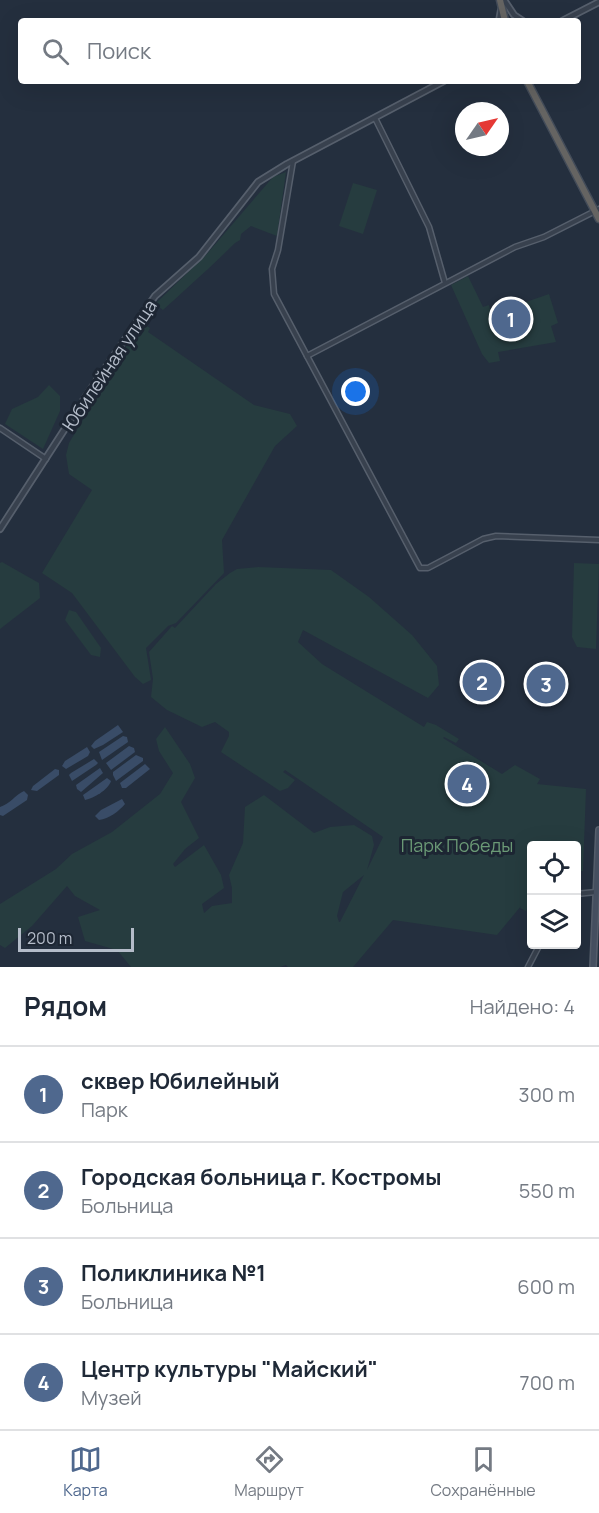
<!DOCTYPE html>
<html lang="ru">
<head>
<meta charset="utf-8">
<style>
  :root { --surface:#fff; --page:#f2f2f3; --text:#1f2937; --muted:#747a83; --line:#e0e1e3; --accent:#4f688e }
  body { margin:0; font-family:Manrope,sans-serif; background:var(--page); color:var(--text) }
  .controls { position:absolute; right:18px; bottom:18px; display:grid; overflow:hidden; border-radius:6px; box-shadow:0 6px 24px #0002 }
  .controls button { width:54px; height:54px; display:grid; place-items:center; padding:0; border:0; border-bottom:2px solid var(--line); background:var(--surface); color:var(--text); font:30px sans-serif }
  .compass { position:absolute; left:455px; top:102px; width:54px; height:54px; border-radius:50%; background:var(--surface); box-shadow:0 6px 24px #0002; rotate:56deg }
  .scale { position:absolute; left:18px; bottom:15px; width:116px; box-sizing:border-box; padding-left:6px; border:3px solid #b4bcc9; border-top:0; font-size:16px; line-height:21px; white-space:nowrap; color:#b4bcc9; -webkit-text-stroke:4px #1d2633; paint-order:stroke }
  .you { position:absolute; left:356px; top:392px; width:21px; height:21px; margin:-15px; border:4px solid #fff; border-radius:50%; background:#1a73e8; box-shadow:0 0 0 9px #1a73e833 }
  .badge { display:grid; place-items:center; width:39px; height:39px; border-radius:50%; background:var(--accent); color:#fff; font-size:20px; font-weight:700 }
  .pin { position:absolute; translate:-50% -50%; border:3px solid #fff; box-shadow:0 2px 6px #0006 }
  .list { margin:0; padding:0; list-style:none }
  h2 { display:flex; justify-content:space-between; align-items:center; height:78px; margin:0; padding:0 24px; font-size:26px }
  h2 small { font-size:20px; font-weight:400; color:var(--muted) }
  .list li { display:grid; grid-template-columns:39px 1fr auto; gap:18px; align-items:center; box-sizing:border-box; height:96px; padding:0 24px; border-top:2px solid var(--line) }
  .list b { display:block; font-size:22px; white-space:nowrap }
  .list p { margin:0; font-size:20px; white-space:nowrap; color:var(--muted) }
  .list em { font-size:20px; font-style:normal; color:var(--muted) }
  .icon { flex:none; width:33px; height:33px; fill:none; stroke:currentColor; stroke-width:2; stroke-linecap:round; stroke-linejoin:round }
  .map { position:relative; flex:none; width:599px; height:967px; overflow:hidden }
  .search { position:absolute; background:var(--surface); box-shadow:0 6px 24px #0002; left:18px; right:18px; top:18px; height:66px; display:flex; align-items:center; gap:15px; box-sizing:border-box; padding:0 21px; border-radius:6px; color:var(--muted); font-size:22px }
  .sheet { height:462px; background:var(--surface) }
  nav { display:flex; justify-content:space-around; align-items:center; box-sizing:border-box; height:84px; border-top:2px solid var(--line); background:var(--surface); font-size:16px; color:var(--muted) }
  nav a { display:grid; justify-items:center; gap:3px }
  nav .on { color:var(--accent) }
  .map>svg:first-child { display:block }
</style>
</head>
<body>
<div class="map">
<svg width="599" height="967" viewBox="0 0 599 967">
  <rect width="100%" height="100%" fill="#242f3e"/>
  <!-- green -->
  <g fill="#263c3f" fill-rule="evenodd">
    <path d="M 286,172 L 277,236 L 251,226 L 241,234 L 240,240 L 235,243 C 211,267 187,288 163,310 L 155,304 L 206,255 L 273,177 Z"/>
    <path d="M 353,183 L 377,190 L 363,234 L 339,226 Z"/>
    <path d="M 468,276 L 483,307 L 489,305 L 491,314 L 549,294 L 558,323 L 551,326 L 556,342 L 498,352 L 500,361 L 489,363 L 482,354 L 451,285 Z"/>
    <path d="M 142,323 L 150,328 L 148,332 L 254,405 L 290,414 L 297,426 L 275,446 L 222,540 L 224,573 L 176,623 L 168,626 L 146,648 L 151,680 L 143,684 L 135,677 L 72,593 L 42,573 L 92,490 L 69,474 L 66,455 L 69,443 L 137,328 Z"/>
    <path d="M 49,385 L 60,396 L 60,411 L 43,449 L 5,424 L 12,409 L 38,397 Z"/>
    <path d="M 2,562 L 39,583 L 40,598 L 0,629 L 0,563 Z"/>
    <path d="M 574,563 L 599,564 L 596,649 L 577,647 L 572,637 Z"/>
    <path d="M 258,567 L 331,570 L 369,597 L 412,635 L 437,666 L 439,685 L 428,698 L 303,630 L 298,642 L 322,664 L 424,727 L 427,722 L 436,725 L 459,739 L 456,743 L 444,737 L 443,738 L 502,774 L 515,765 L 540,779 L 537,784 L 586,789 L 583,871 L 577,871 L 576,846 L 532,846 L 531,901 L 526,911 L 520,908 L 521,906 L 497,935 L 393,920 L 353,967 L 288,967 L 286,965 L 280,967 L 131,967 L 117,950 L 85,941 L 78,917 L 100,910 L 75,896 L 67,886 L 32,926 L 5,948 L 0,945 L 0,904 L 56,869 L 72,854 L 112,832 L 160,794 L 173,773 L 159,751 L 156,739 L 165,727 L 190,764 L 195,778 L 181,802 L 199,838 L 185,849 L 173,864 L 175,867 L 204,845 L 221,875 L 224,888 L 202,904 L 204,913 L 212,906 L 232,903 L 232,888 L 229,875 L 243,843 L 245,807 L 264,795 L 314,833 L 330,827 L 354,825 L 372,836 L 374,845 L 367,870 L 383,837 L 285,770 L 283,772 L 295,780 L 288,788 L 280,791 L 221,752 L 229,736 L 229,732 L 215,722 L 202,727 L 167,710 L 151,697 L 153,679 L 149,652 L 172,626 L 175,628 L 216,584 L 230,573 L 237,569 ZM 364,875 L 340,922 L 339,922 L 337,916 L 343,892 Z"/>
    <path d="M 69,610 L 76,612 L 101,648 L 100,657 L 91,655 L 65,620 Z"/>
  </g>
  <!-- water -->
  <g fill="#394c67">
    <path d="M 118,725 L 123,732 L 103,745 L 94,749 L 91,746 L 95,741 Z"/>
    <path d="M 123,736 L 127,737 L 128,742 L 102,760 L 99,752 Z"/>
    <path d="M 129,746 L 134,748 L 135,752 L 111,770 L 106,763 Z"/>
    <path d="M 87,747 L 90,752 L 88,756 L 66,769 L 62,766 L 65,761 Z"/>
    <path d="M 136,755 L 143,758 L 143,761 L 116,781 L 113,775 L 113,772 Z"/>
    <path d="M 94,759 L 98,763 L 96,765 L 72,781 L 69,775 L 71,773 Z"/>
    <path d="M 145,764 L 150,769 L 126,788 L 122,788 L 120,783 Z"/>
    <path d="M 100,768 L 103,773 L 81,792 L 77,789 L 76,785 Z"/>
    <path d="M 55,769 L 59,770 L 59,775 L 37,791 L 31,790 L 33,786 Z"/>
    <path d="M 107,778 L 111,781 C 108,790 94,798 85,800 L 83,795 Z"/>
    <path d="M 24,791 L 28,795 L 27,800 L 3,816 L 0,815 L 0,807 C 10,804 15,795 24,791 Z"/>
    <path d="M 122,799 L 125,804 C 119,811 109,819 99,820 L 95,816 L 101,810 Z"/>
  </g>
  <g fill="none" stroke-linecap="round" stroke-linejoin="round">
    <!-- minor casing -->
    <g stroke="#565f6c" stroke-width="7">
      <g id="minor">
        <path d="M 375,118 L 429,227 L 445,283"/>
        <path d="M 293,161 L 278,250 L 272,269 L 274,294 L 420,568 L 428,568 L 483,539 L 496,536 L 599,540"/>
        <path d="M 307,356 L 515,247 L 544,237 L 599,209"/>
        <path d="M 0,428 L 46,459"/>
        <path d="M 576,894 L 596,892"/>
        <path d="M 528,967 L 540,944"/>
      </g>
    </g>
    <!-- tertiary casing -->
    <g stroke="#565f6c" stroke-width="8">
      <g id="tertiary">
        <path d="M 504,0 L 514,15 L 523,21"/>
        <path d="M 499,21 L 501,10"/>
        <path d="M 562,21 L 599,2"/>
        <path d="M 0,529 L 90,390 L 155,296 L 199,257 L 258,182 L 287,164 L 444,81"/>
      </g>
    </g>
    <!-- secondary casing -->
    <g stroke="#565f6c" stroke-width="8">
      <path id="secondary" d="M 593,967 L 599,830"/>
    </g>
    <!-- trunk casing -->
    <g stroke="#434c59" stroke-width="9">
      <g id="trunk">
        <path d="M 500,0 L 505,21"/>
        <path d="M 527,81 L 599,219"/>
      </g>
    </g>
    <!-- minor -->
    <use href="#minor" stroke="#38414e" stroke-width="4"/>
    <!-- tertiary -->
    <use href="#tertiary" stroke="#38414e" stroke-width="4.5"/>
    <!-- secondary -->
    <use href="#secondary" stroke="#465061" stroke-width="5"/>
    <!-- trunk -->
    <use href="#trunk" stroke="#656462" stroke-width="6"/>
  </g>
  <g text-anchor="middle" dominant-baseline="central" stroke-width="6" stroke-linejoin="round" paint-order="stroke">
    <!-- street labels -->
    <g font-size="18" fill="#b4bcc9" stroke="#1d2633">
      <text transform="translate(109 365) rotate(-56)">Юбилейная улица</text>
    </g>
    <!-- park labels -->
    <g font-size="18" fill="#6b9a76" stroke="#1d2633">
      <text x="457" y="845">Парк Победы</text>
    </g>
  </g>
</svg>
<div class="controls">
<button><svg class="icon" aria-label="locate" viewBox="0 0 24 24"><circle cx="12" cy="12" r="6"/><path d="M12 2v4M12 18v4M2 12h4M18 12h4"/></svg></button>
<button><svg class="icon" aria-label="layers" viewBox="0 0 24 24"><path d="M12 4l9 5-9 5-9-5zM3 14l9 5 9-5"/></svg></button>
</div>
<svg class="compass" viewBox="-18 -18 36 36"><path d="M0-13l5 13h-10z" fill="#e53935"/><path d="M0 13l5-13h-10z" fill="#747a83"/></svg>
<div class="scale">200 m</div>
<div class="you"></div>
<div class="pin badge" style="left:511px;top:319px">1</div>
<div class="pin badge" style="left:482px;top:682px">2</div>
<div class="pin badge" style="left:546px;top:684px">3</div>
<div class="pin badge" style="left:467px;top:784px">4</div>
<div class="search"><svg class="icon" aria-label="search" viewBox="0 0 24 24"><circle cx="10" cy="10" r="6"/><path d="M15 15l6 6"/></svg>Поиск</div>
</div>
<section class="sheet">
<h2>Рядом<small>Найдено: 4</small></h2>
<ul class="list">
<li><span class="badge">1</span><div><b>сквер Юбилейный</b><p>Парк</p></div><em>300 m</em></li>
<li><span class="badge">2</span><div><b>Городская больница г. Костромы</b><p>Больница</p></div><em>550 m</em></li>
<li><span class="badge">3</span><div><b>Поликлиника №1</b><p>Больница</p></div><em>600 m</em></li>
<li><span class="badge">4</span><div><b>Центр культуры &quot;Майский&quot;</b><p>Музей</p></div><em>700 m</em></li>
</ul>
</section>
<nav>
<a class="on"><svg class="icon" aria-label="map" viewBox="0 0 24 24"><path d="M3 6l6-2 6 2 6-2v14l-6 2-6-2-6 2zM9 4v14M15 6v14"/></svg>Карта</a>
<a><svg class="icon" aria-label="directions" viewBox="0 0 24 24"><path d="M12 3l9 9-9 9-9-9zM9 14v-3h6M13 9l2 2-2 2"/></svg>Маршрут</a>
<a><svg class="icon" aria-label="saved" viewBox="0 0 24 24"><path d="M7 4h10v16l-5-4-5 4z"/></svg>Сохранённые</a>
</nav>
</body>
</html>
